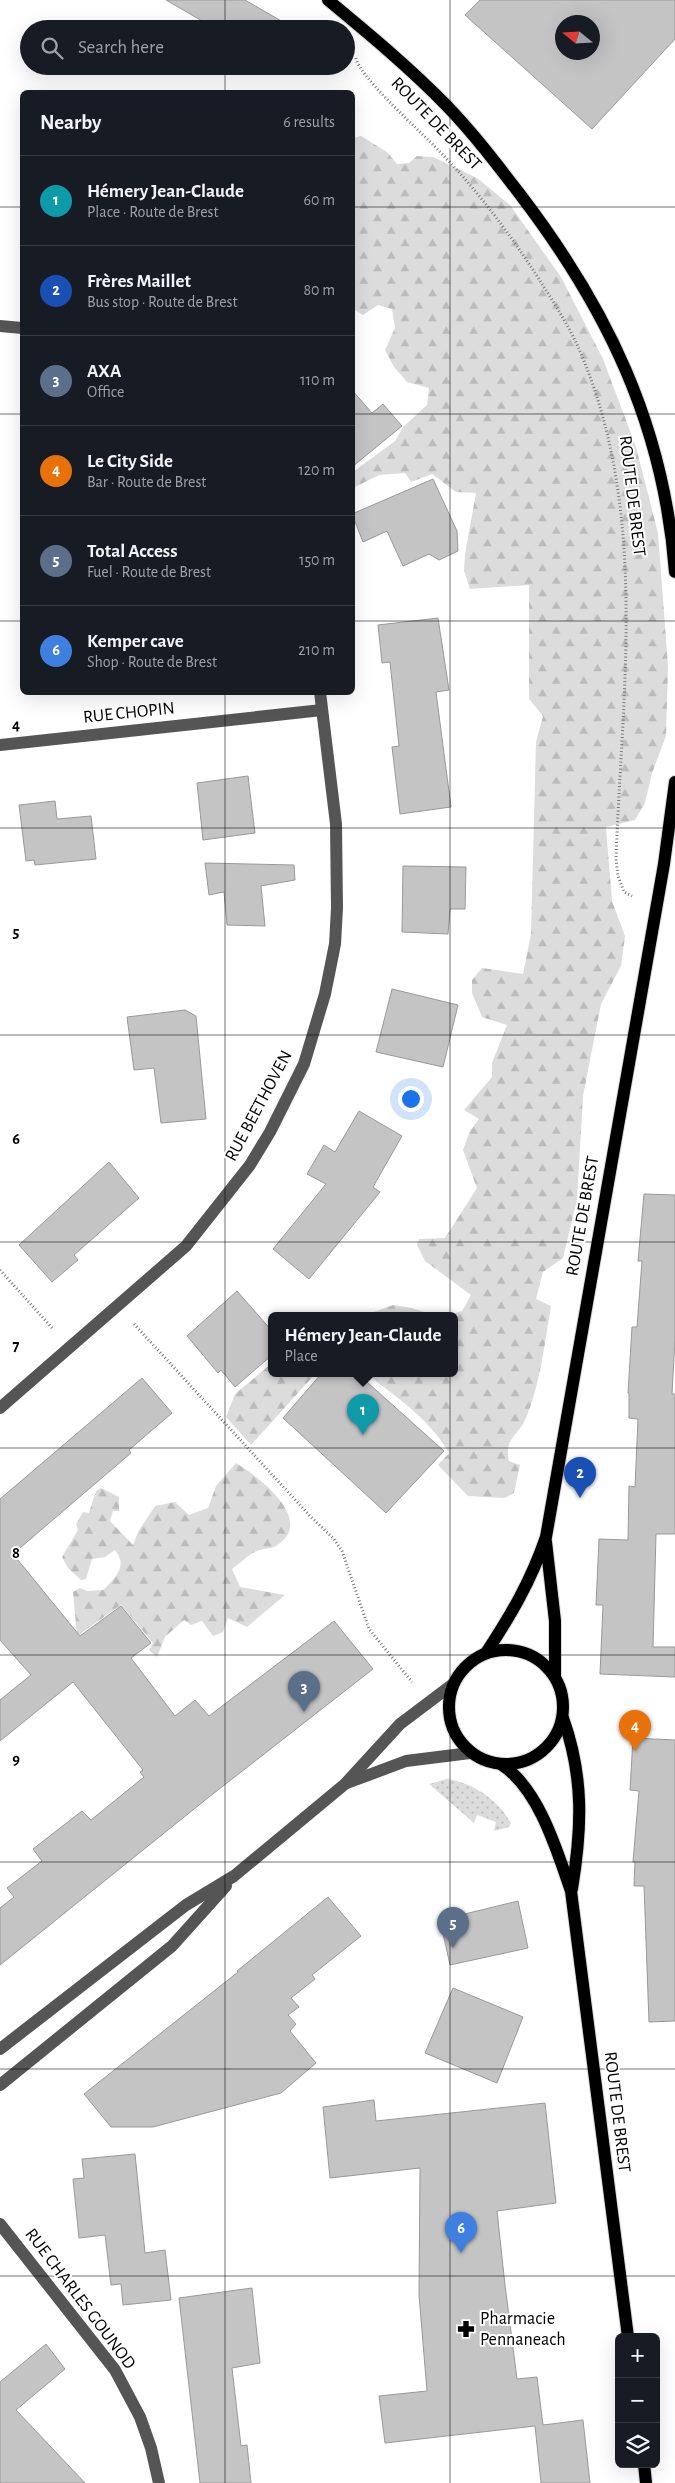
<!DOCTYPE html>
<html lang="en">
<head>
<meta charset="utf-8">
<style>
  :root { --surface:#171b24; --page:#20242c; --text:#f1f3f6; --muted:#9ea1a6; --line:#363941; --accent:#7c3aed }
  body { margin:0; font-family:"Alegreya Sans",sans-serif; background:var(--page); color:var(--text) }
  .controls { position:absolute; right:15px; bottom:15px; display:grid; overflow:hidden; border-radius:8px; box-shadow:0 5px 20px #0002 }
  .controls button { width:45px; height:45px; display:grid; place-items:center; padding:0; border:0; border-bottom:1px solid var(--line); background:var(--surface); color:var(--text); font:25px sans-serif }
  .compass { position:absolute; left:555px; top:15px; width:45px; height:45px; border-radius:50%; background:var(--surface); box-shadow:0 5px 20px #0002; rotate:288deg }
  .you { position:absolute; left:410px; top:1098px; width:18px; height:18px; margin:-12px; border:4px solid #fff; border-radius:50%; background:#1a73e8; box-shadow:0 0 0 8px #1a73e833 }
  .badge { display:grid; place-items:center; width:32px; height:32px; border-radius:50%; background:var(--accent); color:#fff; font-size:16px; font-weight:700 }
  .pin { position:absolute; translate:-50% -41px; filter:drop-shadow(0 1px 2px #0008) }
  .pin::after { content:''; position:absolute; top:26px; width:18px; height:15px; background:inherit; clip-path:polygon(0 0,100% 0,50% 100%) }
  .popup { position:absolute; left:268px; top:1312px; width:190px; height:65px; box-sizing:border-box; display:grid; place-content:center; border-radius:8px; background:var(--surface); filter:drop-shadow(0 1px 4px #0005); font-size:16px; white-space:nowrap; color:var(--muted) }
  .popup b { font-size:19px; color:var(--text) }
  .popup::after { content:''; position:absolute; left:50%; top:100%; margin-left:-10px; border:10px solid transparent; border-top-color:var(--surface) }
  .list { margin:0; padding:0; list-style:none }
  h2 { display:flex; justify-content:space-between; align-items:center; height:65px; margin:0; padding:0 20px; font-size:21px }
  h2 small { font-size:16px; font-weight:400; color:var(--muted) }
  .list li { display:grid; grid-template-columns:32px 1fr auto; gap:15px; align-items:center; box-sizing:border-box; height:90px; padding:0 20px; border-top:1px solid var(--line) }
  .list b { display:block; font-size:19px; white-space:nowrap }
  .list p { margin:0; font-size:16px; white-space:nowrap; color:var(--muted) }
  .list em { font-size:16px; font-style:normal; color:var(--muted) }
  .icon { flex:none; width:28px; height:28px; fill:none; stroke:currentColor; stroke-width:2; stroke-linecap:round; stroke-linejoin:round }
  .map { position:relative; flex:none; width:675px; height:2483px; overflow:hidden }
  .search { position:absolute; background:var(--surface); box-shadow:0 5px 20px #0002; left:20px; top:20px; width:335px; height:55px; display:flex; align-items:center; gap:12px; box-sizing:border-box; padding:0 18px; border-radius:28px; color:var(--muted); font-size:19px }
  .panel { position:absolute; background:var(--surface); box-shadow:0 5px 20px #0002; left:20px; top:90px; width:335px; height:605px; border-radius:8px }
  .map>svg:first-child { display:block }
</style>
</head>
<body>
<div class="map">
<svg width="675" height="2483" viewBox="0 0 675 2483">
  <defs>
    <pattern id="grass-dots" width="8" height="8" patternUnits="userSpaceOnUse" patternTransform="scale(1.25)"><rect width="8" height="8" fill="#dcdcdc"/><path d="M2 2h.1M6 6h.1" fill="none" stroke="#bbb" stroke-width="1.8" stroke-linecap="round"/></pattern>
    <pattern id="forest-firs" width="22" height="20" patternUnits="userSpaceOnUse" patternTransform="scale(1.25)"><rect width="22" height="20" fill="#dcdcdc"/><path d="M5 1l3.5 6h-7zM16 11l3.5 6h-7z" fill="#bbb"/></pattern>
  </defs>
  <rect width="100%" height="100%" fill="#fff"/>
  <!-- grass -->
  <path fill="url(#grass-dots)" d="M 447,1779 C 474,1783 498,1800 511,1823 L 509,1827 L 494,1831 L 496,1822 L 477,1815 L 474,1823 L 429,1784 Z"/>
  <!-- forest -->
  <g fill="url(#forest-firs)">
    <path d="M 361,136 L 387,152 L 397,164 L 409,163 L 417,156 L 433,157 L 477,178 L 510,205 L 561,277 L 603,359 L 636,447 L 658,533 L 668,666 L 666,736 L 652,773 L 645,803 L 635,820 L 606,827 L 612,901 L 625,936 L 621,966 L 601,1004 L 583,1096 L 577,1200 L 563,1258 L 543,1272 L 536,1299 L 551,1306 C 545,1341 540,1387 525,1420 C 517,1437 504,1438 509,1461 L 520,1465 L 514,1493 L 505,1498 L 468,1496 L 438,1465 L 449,1453 C 431,1420 396,1397 367,1374 L 454,1374 L 454,1316 L 444,1316 L 462,1311 L 471,1295 L 425,1261 L 417,1245 L 419,1239 L 445,1238 L 477,1188 L 463,1150 L 470,1131 L 479,1119 L 464,1110 L 492,1077 L 492,1063 L 507,1025 L 482,1017 L 472,993 L 472,980 L 482,968 L 523,974 L 531,934 L 536,742 L 543,716 L 529,699 L 529,585 L 470,589 L 464,571 L 465,554 L 476,493 L 456,492 L 432,474 L 411,482 L 405,473 L 379,475 L 353,488 L 353,472 L 395,441 L 403,427 L 427,405 L 429,388 L 407,382 L 394,367 L 385,350 L 395,328 L 392,309 L 378,305 L 363,315 L 353,309 L 353,138 Z"/>
    <path d="M 393,1305 L 412,1308 L 436,1316 L 363,1316 Z"/>
    <path d="M 272,1363 L 272,1374 L 315,1374 L 251,1445 L 226,1417 L 235,1394 Z"/>
    <path d="M 236,1463 C 259,1477 317,1521 276,1546 C 271,1549 263,1548 257,1551 C 249,1554 240,1563 232,1569 L 240,1587 L 285,1595 L 247,1627 L 228,1618 L 223,1632 L 213,1636 L 202,1621 L 191,1625 L 184,1620 L 165,1637 L 157,1657 L 149,1650 L 153,1643 L 121,1605 L 77,1636 L 73,1592 L 80,1588 L 87,1591 L 103,1590 C 114,1579 129,1566 115,1550 L 105,1557 L 92,1559 L 86,1579 L 81,1580 L 68,1568 L 62,1557 L 78,1530 L 76,1524 L 83,1512 L 89,1513 L 96,1491 L 101,1488 L 119,1497 L 119,1511 L 113,1511 L 110,1521 L 133,1545 L 138,1532 L 155,1506 L 175,1502 L 189,1515 L 208,1508 L 216,1486 Z"/>
  </g>
  <!-- building -->
  <g fill="#c4c4c4" stroke="#999" fill-rule="evenodd">
    <path d="M 166,0 L 245,0 L 295,29 L 216,29 Z"/>
    <path d="M 480,0 L 675,0 L 675,39 L 592,129 L 465,15 ZM 562,22 L 592,22 L 592,52 L 562,52 Z"/>
    <path d="M 352,390 L 372,413 L 383,404 L 402,426 L 352,467 Z"/>
    <path d="M 433,479 L 457,531 L 458,551 L 439,560 L 429,554 L 403,566 L 387,531 L 363,542 L 352,514 Z"/>
    <path d="M 438,618 L 449,690 L 436,692 L 451,807 L 400,814 L 392,747 L 399,746 L 390,662 L 382,663 L 378,625 Z"/>
    <path d="M 248,776 L 255,833 L 203,840 L 197,783 Z"/>
    <path d="M 55,801 L 57,819 L 91,816 L 96,859 L 35,865 L 34,860 L 26,861 L 19,805 Z"/>
    <path d="M 205,863 L 294,865 L 295,880 L 261,886 L 265,926 L 227,925 L 224,892 L 209,895 Z"/>
    <path d="M 403,866 L 466,867 L 465,909 L 450,909 L 448,934 L 402,932 Z"/>
    <path d="M 392,989 L 458,1005 L 443,1067 L 376,1052 Z"/>
    <path d="M 185,1010 L 196,1016 L 206,1119 L 161,1123 L 154,1068 L 134,1070 L 127,1017 Z"/>
    <path d="M 359,1111 L 402,1136 L 373,1187 L 380,1192 L 309,1279 L 273,1249 L 326,1184 L 307,1174 L 324,1145 L 335,1152 Z"/>
    <path d="M 109,1162 L 139,1198 L 74,1255 L 78,1260 L 52,1282 L 19,1245 Z"/>
    <path d="M 644,1194 L 675,1195 L 675,1339 L 672,1394 L 675,1394 L 675,1534 L 656,1534 L 653,1647 L 675,1647 L 675,1677 L 600,1674 L 603,1605 L 596,1605 L 599,1539 L 628,1540 L 629,1486 L 635,1487 L 638,1419 L 629,1418 L 629,1393 L 628,1393 L 632,1327 L 637,1327 L 642,1261 L 638,1261 Z"/>
    <path d="M 237,1291 L 272,1331 L 272,1355 L 235,1387 L 221,1370 L 218,1373 L 187,1336 Z"/>
    <path d="M 321,1374 L 358,1374 L 444,1451 L 386,1513 L 283,1418 Z"/>
    <path d="M 142,1378 L 172,1413 L 129,1450 L 131,1453 L 13,1554 L 80,1636 L 121,1606 L 151,1643 L 131,1658 L 175,1716 L 195,1700 L 209,1716 L 334,1621 L 373,1669 L 209,1797 L 0,1965 L 0,1908 L 14,1897 L 7,1888 L 42,1861 L 33,1849 L 82,1811 L 91,1820 L 144,1777 L 140,1772 L 143,1770 L 73,1682 L 0,1741 L 0,1700 L 31,1675 L 0,1640 L 0,1499 Z"/>
    <path d="M 633,1738 L 675,1740 L 675,2021 L 649,2022 L 644,1886 L 634,1886 L 635,1862 L 633,1862 L 639,1791 L 630,1790 Z"/>
    <path d="M 328,1897 L 361,1936 L 312,1975 L 315,1979 L 291,1998 L 299,2007 L 288,2015 L 296,2024 L 290,2031 L 316,2063 L 281,2093 L 153,2127 L 111,2127 L 84,2094 L 238,1972 L 237,1971 Z"/>
    <path d="M 518,1901 L 528,1948 L 450,1965 L 440,1920 Z"/>
    <path d="M 453,1988 L 523,2017 L 497,2083 L 425,2053 Z"/>
    <path d="M 374,2100 L 376,2121 L 545,2103 L 556,2203 L 497,2211 L 505,2285 L 517,2379 L 537,2377 L 543,2425 L 583,2420 L 590,2483 L 541,2483 L 535,2426 L 385,2443 L 379,2396 L 427,2391 L 419,2295 L 420,2168 L 330,2178 L 323,2107 Z"/>
    <path d="M 135,2154 L 145,2253 L 165,2250 L 171,2300 L 123,2305 L 121,2284 L 111,2285 L 105,2235 L 79,2238 L 73,2179 L 84,2178 L 82,2159 Z"/>
    <path d="M 252,2288 L 260,2363 L 232,2368 L 241,2446 L 247,2445 L 251,2483 L 200,2483 L 179,2298 Z"/>
    <path d="M 46,2344 L 65,2369 L 16,2410 L 85,2483 L 0,2483 L 0,2382 Z"/>
  </g>
  <g fill="none" stroke-linecap="round" stroke-linejoin="round">
    <!-- major casing -->
    <g stroke="#dbdbdb" stroke-width="14">
      <g id="major">
        <path d="M 328,0 C 369,34 410,68 447,106 C 473,133 496,163 519,193 C 607,308 664,425 675,572"/>
        <path d="M 546,1542 L 555,1621 L 555,1677"/>
        <circle cx="506" cy="1707" r="57"/>
        <path d="M 486,1653 C 511,1615 531,1581 546,1537 L 664,864 L 675,782"/>
        <path d="M 563,1718 C 584,1777 582,1828 572,1889"/>
        <path d="M 502,1765 C 539,1789 557,1851 571,1891 L 628,2337"/>
        <path d="M 644,2464 L 646,2483"/>
      </g>
    </g>
    <!-- path -->
    <g stroke="#777" stroke-width="3" stroke-dasharray="1 2.5" stroke-linecap="butt">
      <path d="M 356,58 C 358,74 409,121 423,135 C 467,177 504,225 537,276 C 552,300 568,324 579,349 C 649,510 622,690 616,859 L 618,876 L 624,892 L 632,896"/>
      <path d="M 0,1270 L 53,1329"/>
      <path d="M 134,1324 L 310,1516 L 334,1539 L 342,1551 L 369,1629 L 412,1682"/>
    </g>
    <!-- minor -->
    <g stroke="#555" stroke-width="12">
      <path d="M 0,326 L 22,328"/>
      <path d="M 0,745 L 322,710"/>
      <path d="M 0,1408 L 186,1246 L 250,1165 L 270,1132 L 304,1064 L 325,994 L 335,944 L 337,908 L 336,824 L 320,692"/>
      <path d="M 347,1783 L 406,1761 L 470,1753"/>
      <path d="M 0,2049 L 186,1905 L 234,1876 L 345,1784 L 400,1724 L 453,1684"/>
      <path d="M 0,2085 L 172,1946 L 226,1886"/>
      <path d="M 0,2224 L 115,2370 L 140,2417 L 151,2448 L 159,2483"/>
    </g>
    <!-- major -->
    <use href="#major" stroke="#000" stroke-width="12"/>
  </g>
  <!-- grid -->
  <path fill="none" stroke="#000" stroke-width="1" stroke-opacity="0.55" d="M 225,0 L 225,29M 450,0 L 450,2483M 225,66 L 225,92M 0,207 L 22,207M 352,207 L 675,207M 0,414 L 22,414M 352,414 L 675,414M 0,621 L 22,621M 352,621 L 675,621M 225,692 L 225,2483M 0,828 L 675,828M 0,1035 L 675,1035M 0,1242 L 675,1242M 0,1448 L 675,1448M 0,1655 L 675,1655M 0,1862 L 675,1862M 0,2069 L 675,2069M 0,2276 L 675,2276"/>
  <!-- icons -->
  <defs>
    <g id="pharmacy-bare" transform="scale(1.35)"><path d="M-2-6h4v4h4v4h-4v4h-4v-4h-4v-4h4Z" fill="#000" stroke="#fff" stroke-width="2.5" paint-order="stroke"/></g>
  </defs>
  <g fill-rule="evenodd">
    <use href="#pharmacy-bare" x="466" y="2329"/>
  </g>
  <g text-anchor="middle" dominant-baseline="central" stroke-width="4" stroke-linejoin="round" paint-order="stroke">
    <!-- street labels -->
    <g font-size="18" fill="#000" stroke="#fff">
      <text transform="translate(436 124) rotate(46)">ROUTE DE BREST</text>
      <text transform="translate(632 496) rotate(83)">ROUTE DE BREST</text>
      <text transform="translate(129 713) rotate(-6)">RUE CHOPIN</text>
      <text transform="translate(259 1106) rotate(-62)">RUE BEETHOVEN</text>
      <text transform="translate(583 1216) rotate(-80)">ROUTE DE BREST</text>
      <text transform="translate(617 2112) rotate(83)">ROUTE DE BREST</text>
      <text transform="translate(80 2299) rotate(53)">RUE CHARLES GOUNOD</text>
    </g>
    <!-- poi labels -->
    <g font-size="18" fill="#000" stroke="#fff" text-anchor="start">
      <text x="480" y="2319">Pharmacie<tspan x="480" dy="21">Pennaneach</tspan></text>
    </g>
  </g>
  <g font-size="16" text-anchor="middle" font-weight="bold" fill="#000" stroke="#fff" stroke-width="4" stroke-linejoin="round" paint-order="stroke">
    <text x="16" y="730">4</text>
    <text x="16" y="937">5</text>
    <text x="16" y="1144">6</text>
    <text x="16" y="1351">7</text>
    <text x="16" y="1558">8</text>
    <text x="16" y="1764">9</text>
  </g>
</svg>
<div class="controls">
<button>+</button>
<button>−</button>
<button><svg class="icon" aria-label="layers" viewBox="0 0 24 24"><path d="M12 4l9 5-9 5-9-5zM3 14l9 5 9-5"/></svg></button>
</div>
<svg class="compass" viewBox="-18 -18 36 36"><path d="M0-13l5 13h-10z" fill="#e53935"/><path d="M0 13l5-13h-10z" fill="#9ea1a6"/></svg>
<div class="you"></div>
<div class="pin badge" style="left:363px;top:1435px;background:#0f9aa8">1</div>
<div class="popup"><b>Hémery Jean-Claude</b>Place</div>
<div class="pin badge" style="left:580px;top:1498px;background:#1a4fb4">2</div>
<div class="pin badge" style="left:304px;top:1712px;background:#5c6f8a">3</div>
<div class="pin badge" style="left:635px;top:1751px;background:#e8710a">4</div>
<div class="pin badge" style="left:453px;top:1948px;background:#5c6f8a">5</div>
<div class="pin badge" style="left:461px;top:2253px;background:#3f7fe0">6</div>
<div class="search"><svg class="icon" aria-label="search" viewBox="0 0 24 24"><circle cx="10" cy="10" r="6"/><path d="M15 15l6 6"/></svg>Search here</div>
<section class="panel">
<h2>Nearby<small>6 results</small></h2>
<ul class="list">
<li><span class="badge" style="background:#0f9aa8">1</span><div><b>Hémery Jean-Claude</b><p>Place · Route de Brest</p></div><em>60 m</em></li>
<li><span class="badge" style="background:#1a4fb4">2</span><div><b>Frères Maillet</b><p>Bus stop · Route de Brest</p></div><em>80 m</em></li>
<li><span class="badge" style="background:#5c6f8a">3</span><div><b>AXA</b><p>Office</p></div><em>110 m</em></li>
<li><span class="badge" style="background:#e8710a">4</span><div><b>Le City Side</b><p>Bar · Route de Brest</p></div><em>120 m</em></li>
<li><span class="badge" style="background:#5c6f8a">5</span><div><b>Total Access</b><p>Fuel · Route de Brest</p></div><em>150 m</em></li>
<li><span class="badge" style="background:#3f7fe0">6</span><div><b>Kemper cave</b><p>Shop · Route de Brest</p></div><em>210 m</em></li>
</ul>
</section>
</div>
</body>
</html>
